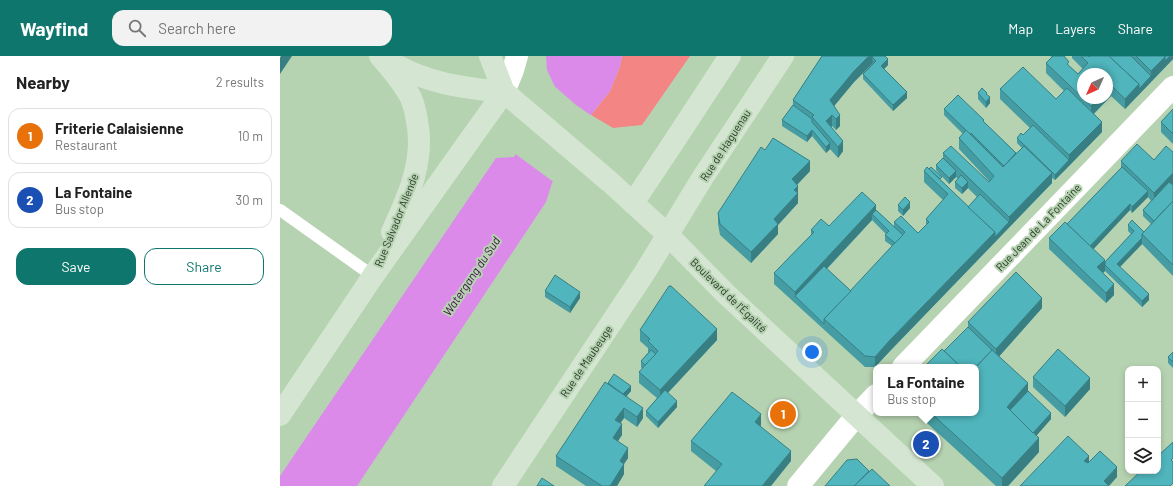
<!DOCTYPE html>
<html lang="en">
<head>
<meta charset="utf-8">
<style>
  :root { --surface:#fff; --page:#f2f2f2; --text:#222; --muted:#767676; --line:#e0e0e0; --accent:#0f766e }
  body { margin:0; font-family:Barlow,sans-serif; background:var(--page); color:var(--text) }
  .controls { position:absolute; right:12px; bottom:12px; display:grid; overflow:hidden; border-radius:8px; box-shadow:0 2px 6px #0003 }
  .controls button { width:36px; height:36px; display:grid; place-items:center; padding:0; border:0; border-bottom:1px solid var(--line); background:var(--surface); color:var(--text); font:20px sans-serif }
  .compass { position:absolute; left:797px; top:12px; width:36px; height:36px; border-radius:50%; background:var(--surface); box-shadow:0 2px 6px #0003; rotate:225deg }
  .you { position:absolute; left:532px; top:296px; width:14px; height:14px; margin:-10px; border:3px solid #fff; border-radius:50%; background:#1a73e8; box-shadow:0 0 0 6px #1a73e833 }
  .badge { display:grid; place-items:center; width:26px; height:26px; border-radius:50%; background:var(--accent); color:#fff; font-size:13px; font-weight:700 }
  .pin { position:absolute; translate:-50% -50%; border:2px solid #fff; box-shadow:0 1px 4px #0006 }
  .popup { position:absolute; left:593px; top:308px; width:106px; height:52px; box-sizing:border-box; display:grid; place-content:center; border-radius:8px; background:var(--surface); filter:drop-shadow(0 1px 3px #0005); font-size:13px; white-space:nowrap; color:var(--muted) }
  .popup b { font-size:15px; color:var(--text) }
  .popup::after { content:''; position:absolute; left:50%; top:100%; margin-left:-8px; border:8px solid transparent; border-top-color:var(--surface) }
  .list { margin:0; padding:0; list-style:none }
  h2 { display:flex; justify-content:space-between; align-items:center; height:52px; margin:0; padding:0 16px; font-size:17px }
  h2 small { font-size:13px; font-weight:400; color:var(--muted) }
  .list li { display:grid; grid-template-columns:26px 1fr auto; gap:12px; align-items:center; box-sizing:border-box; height:56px; margin:0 8px 8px; padding:0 8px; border:1px solid var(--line); border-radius:12px }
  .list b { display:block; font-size:15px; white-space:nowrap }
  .list p { margin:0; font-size:13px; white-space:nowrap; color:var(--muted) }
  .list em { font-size:13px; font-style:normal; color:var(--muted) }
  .actions { display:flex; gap:8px; padding:12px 16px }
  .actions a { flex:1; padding:9px 0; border:1px solid var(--accent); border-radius:12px; text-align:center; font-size:14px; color:var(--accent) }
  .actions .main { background:var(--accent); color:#fff }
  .icon { flex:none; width:22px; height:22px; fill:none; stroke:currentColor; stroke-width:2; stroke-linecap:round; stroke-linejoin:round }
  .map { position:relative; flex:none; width:893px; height:430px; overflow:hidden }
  header { display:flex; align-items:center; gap:24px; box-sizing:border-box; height:56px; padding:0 20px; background:var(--accent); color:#fff }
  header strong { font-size:19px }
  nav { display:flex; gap:22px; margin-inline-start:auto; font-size:14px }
  .search { width:280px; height:36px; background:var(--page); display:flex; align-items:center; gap:10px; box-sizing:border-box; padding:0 14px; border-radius:12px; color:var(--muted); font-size:15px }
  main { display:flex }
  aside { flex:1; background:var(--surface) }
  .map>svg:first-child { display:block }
</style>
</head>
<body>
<header>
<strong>Wayfind</strong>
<div class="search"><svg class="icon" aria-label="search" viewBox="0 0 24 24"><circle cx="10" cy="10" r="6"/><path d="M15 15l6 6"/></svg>Search here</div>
<nav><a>Map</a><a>Layers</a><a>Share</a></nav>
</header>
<main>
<aside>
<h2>Nearby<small>2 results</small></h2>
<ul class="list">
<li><span class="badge" style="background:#e8710a">1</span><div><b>Friterie Calaisienne</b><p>Restaurant</p></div><em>10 m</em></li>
<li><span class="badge" style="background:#1a4fb4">2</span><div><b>La Fontaine</b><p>Bus stop</p></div><em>30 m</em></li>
</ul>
<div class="actions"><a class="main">Save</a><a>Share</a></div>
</aside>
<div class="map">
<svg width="893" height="430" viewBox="0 0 893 430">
  <rect width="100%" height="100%" fill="#b6d3b1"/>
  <!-- green -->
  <path fill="#f38685" d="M 342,0 L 410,0 L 362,69 L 333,72 L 311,59 L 330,35 L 340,10 Z"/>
  <!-- water -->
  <path fill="#db8aea" d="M 266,0 L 342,0 L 340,10 L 330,35 L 311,59 L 272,127 L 266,146 L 77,430 L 0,430 L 0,420 L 216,102 L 234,101 L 249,73 L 276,33 L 267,14 Z"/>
  <!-- pier -->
  <path fill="#b6d3b1" d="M 272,28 L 296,49 L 312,60 L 275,127 L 234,97 L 248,72 L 274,32 Z"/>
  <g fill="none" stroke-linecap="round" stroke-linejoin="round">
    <!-- lane -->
    <path stroke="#fff" stroke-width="12" d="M 0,154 L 93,220"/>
    <!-- street -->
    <g stroke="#fff" stroke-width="22">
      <path d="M 224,36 L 233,14 L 237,0"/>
      <path d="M 623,311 L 893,31"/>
      <path d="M 518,430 L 576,360 L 596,339"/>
    </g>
    <!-- secondary -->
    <g stroke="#d4e6d1" stroke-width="22">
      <path d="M 100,0 C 111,13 123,26 131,42 C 134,49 136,57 137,65 C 145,105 128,141 112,176"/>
      <path d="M 210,0 L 224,36 L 330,126 L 353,147 L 388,179 L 446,238 L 653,430"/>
      <path d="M 108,4 C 142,27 184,32 224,36"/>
      <path d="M 353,147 L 397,81 L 450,0"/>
      <path d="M 0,359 L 93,220 L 224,36"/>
      <path d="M 223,430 L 365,216 L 423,121 L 503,0"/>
    </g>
  </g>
  <!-- wall -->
  <g fill="#459ca2" fill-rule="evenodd">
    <path d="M 542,0 L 605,0 L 608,9 L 604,13 L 627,42 L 613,55 L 583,23 L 583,18 L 593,8 L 593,7 L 574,26 L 554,50 L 560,70 L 556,74 L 552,70 L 551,71 L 563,95 L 558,102 L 550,93 L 546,97 L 532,80 L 527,86 L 502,70 L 502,64 L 513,49 L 513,44 Z"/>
    <path d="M 770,0 L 784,0 L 789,10 L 798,18 L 803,13 L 792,2 L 792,0 L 808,0 L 809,1 L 810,0 L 893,0 L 893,3 L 845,53 L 831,40 L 814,58 L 822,76 L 775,124 L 772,122 L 772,127 L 610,295 L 595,311 L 585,311 L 494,228 L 494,217 L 531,179 L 531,174 L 549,170 L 596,154 L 614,171 L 614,166 L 638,177 L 646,169 L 646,163 L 663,144 L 644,126 L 644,115 L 662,125 L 688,151 L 697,141 L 688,132 L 682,138 L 675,132 L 675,126 L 678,123 L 676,121 L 669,128 L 656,114 L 656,109 L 663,102 L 663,97 L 709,126 L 709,125 L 679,93 L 679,82 L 683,78 L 664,59 L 664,53 L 704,66 L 736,97 L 742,92 L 737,87 L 737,82 L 743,79 L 750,72 L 720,43 L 720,33 L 776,43 L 784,35 L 766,17 L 766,7 L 772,1 ZM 592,164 L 606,178 L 605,179 L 605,185 L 612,190 L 571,235 L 547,213 Z"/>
    <path d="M 698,37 L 707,39 L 710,47 L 706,52 L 698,43 Z"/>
    <path d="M 893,53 L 893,88 L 881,76 L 881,66 Z"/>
    <path d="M 485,94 L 530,115 L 517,129 L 518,130 L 518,147 L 498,169 L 498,178 L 471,207 L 440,179 L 438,168 L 438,157 Z"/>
    <path d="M 893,96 L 893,128 L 892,129 L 893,129 L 893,220 L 862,188 L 840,211 L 869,244 L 862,251 L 825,215 L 823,217 L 834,239 L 826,247 L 769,193 L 769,182 L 787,168 L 841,112 L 841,105 L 874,104 ZM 868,141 L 871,145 L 863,154 L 863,160 L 871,168 L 864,176 L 848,169 L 848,175 L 851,178 L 825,206 L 813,193 L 850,154 L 852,157 Z"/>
    <path d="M 618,149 L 630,152 L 623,160 L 618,155 Z"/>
    <path d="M 265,235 L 300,242 L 290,257 L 265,241 Z"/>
    <path d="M 762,252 L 719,300 L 771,363 L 756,380 L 759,396 L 728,430 L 716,430 L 636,357 L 696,357 L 664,295 L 688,271 L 688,266 Z"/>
    <path d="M 360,274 L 437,284 L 388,337 L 397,351 L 378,372 L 366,360 L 366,355 L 377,342 L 359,327 L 359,316 L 362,313 L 361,311 L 361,305 L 368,297 L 368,292 L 360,285 Z"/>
    <path d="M 893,296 L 893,312 L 888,307 L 888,301 Z"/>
    <path d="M 753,321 L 810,333 L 785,361 L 753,331 Z"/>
    <path d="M 328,327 L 351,335 L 347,340 L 363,362 L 357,371 L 344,362 L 340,367 L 342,379 L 337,385 L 348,402 L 344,408 L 344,418 L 337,430 L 306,430 L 276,410 L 276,400 Z"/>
    <path d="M 481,369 L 480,370 L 511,405 L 436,415 L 411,395 L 411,385 Z"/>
  </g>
  <!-- shaded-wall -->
  <g fill="#387f84">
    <path d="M 1,0 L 12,0 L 0,18 L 0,2 Z"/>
    <path d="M 589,0 L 600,0 L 592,1 L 593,7 L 574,26 L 550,55 L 550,44 L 574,15 Z"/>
    <path d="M 893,0 L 893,3 L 871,26 L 871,15 L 885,1 Z"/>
    <path d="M 608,3 L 608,9 L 601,16 L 601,10 Z"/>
    <path d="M 871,20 L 871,26 L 845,53 L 845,43 L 859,28 Z"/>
    <path d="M 831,29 L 831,40 L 811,60 L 811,50 L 819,42 L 827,42 L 827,33 Z"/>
    <path d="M 627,36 L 627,42 L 613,55 L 613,49 Z"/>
    <path d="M 710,41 L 710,47 L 706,52 L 706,46 Z"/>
    <path d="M 552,59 L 552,70 L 546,75 L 546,65 Z"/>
    <path d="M 560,59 L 560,70 L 556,74 L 556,63 Z"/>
    <path d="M 822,66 L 822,76 L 789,110 L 789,99 Z"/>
    <path d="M 532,74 L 532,80 L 527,86 L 527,80 Z"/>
    <path d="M 563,85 L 563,95 L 558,102 L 558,91 Z"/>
    <path d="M 550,87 L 550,93 L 546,97 L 546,91 Z"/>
    <path d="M 789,104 L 789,110 L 775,124 L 775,119 Z"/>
    <path d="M 530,105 L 530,115 L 512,134 L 512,123 Z"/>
    <path d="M 676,115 L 676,121 L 669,128 L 669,122 Z"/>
    <path d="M 772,117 L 772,127 L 610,295 L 595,311 L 595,301 L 610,284 L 715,176 L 729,166 L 729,161 Z"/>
    <path d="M 893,117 L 893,128 L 874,147 L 874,137 Z"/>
    <path d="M 688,126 L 688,132 L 682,138 L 682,132 Z"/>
    <path d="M 518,130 L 518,147 L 498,169 L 498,178 L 471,207 L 471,196 L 514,134 Z"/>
    <path d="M 868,135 L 868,141 L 852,157 L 852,151 Z"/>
    <path d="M 630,146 L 630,152 L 623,160 L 623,154 Z"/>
    <path d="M 850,148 L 850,154 L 808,199 L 808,193 Z"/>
    <path d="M 596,149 L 596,160 L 592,158 L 592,164 L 518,243 L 515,240 L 515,236 Z"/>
    <path d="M 862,182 L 862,188 L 837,214 L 837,208 Z"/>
    <path d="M 825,204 L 825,215 L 817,222 L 817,211 Z"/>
    <path d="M 834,228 L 834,239 L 826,247 L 826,237 Z"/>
    <path d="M 300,236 L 300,242 L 290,257 L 290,251 Z"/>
    <path d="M 869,238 L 869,244 L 862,251 L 862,245 Z"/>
    <path d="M 762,242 L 762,252 L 716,304 L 716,293 Z"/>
    <path d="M 437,273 L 437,284 L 380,345 L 380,334 Z"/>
    <path d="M 810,322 L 810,333 L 785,361 L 785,350 Z"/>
    <path d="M 748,327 L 748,341 L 730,361 L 727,351 Z"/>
    <path d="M 351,330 L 351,335 L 340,347 L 340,341 Z"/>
    <path d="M 397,345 L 397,351 L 378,372 L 378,366 Z"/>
    <path d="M 344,352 L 344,362 L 335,375 L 335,364 Z"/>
    <path d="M 363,352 L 363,362 L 357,371 L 357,361 Z"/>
    <path d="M 771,357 L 771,363 L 750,387 L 750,381 Z"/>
    <path d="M 481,358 L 481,369 L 475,377 L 475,366 Z"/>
    <path d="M 342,368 L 342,379 L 333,393 L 333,382 Z"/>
    <path d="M 759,382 L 759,396 L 728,430 L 722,430 L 722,422 Z"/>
    <path d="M 348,392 L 348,402 L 344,408 L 344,418 L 337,430 L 330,430 L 340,405 Z"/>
    <path d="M 511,395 L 511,405 L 491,430 L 482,430 Z"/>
    <path d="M 809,400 L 809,411 L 804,405 Z"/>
    <path d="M 837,411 L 837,421 L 829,430 L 824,425 Z"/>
  </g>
  <!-- building -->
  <g fill="#50b5bc" stroke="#387f84">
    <path d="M 542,0 L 589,0 L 574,15 L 550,44 L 560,59 L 556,63 L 552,59 L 546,65 L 563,85 L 558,91 L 532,61 L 534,59 L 513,44 Z"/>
    <path d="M 594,0 L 605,0 L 608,3 L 601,10 L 627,36 L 613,49 L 583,18 L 596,5 L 592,1 Z"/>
    <path d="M 773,0 L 784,0 L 789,6 L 787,8 L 798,18 L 808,7 L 801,0 L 808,0 L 809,1 L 810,0 L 829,0 L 859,28 L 845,43 L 831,29 L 827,33 L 827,18 L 803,18 L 803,42 L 819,42 L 811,50 L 766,7 Z"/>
    <path d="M 829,0 L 851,0 L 871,20 L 859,33 L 859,28 Z"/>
    <path d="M 856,0 L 885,0 L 885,1 L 871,15 Z"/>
    <path d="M 885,0 L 890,0 L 885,5 Z"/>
    <path d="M 743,11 L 776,43 L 787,32 L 822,66 L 789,99 L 720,33 Z"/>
    <path d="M 702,32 L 707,37 L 706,38 L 710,41 L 706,46 L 698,37 Z"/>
    <path d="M 678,39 L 704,64 L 703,65 L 736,97 L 724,110 L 691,77 L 690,78 L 664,53 Z"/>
    <path d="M 513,49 L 532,63 L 532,66 L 550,87 L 546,91 L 532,74 L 527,80 L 502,64 Z"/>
    <path d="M 893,53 L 893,78 L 881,66 Z"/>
    <path d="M 753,69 L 789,104 L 775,119 L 737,82 L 741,77 L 743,79 Z"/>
    <path d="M 686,74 L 723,111 L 744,90 L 772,117 L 729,161 L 663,97 L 671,90 L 709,126 L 714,120 L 679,82 Z"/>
    <path d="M 493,82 L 530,105 L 512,123 L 518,130 L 514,134 L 518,137 L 494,163 L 498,168 L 471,196 L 440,168 L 438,157 L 481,91 L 485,94 Z"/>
    <path d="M 857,88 L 874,104 L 886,90 L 893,96 L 893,117 L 874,137 L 841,105 Z"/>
    <path d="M 663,102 L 676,115 L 669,122 L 656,109 Z"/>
    <path d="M 647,111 L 715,176 L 610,284 L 595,301 L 585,300 L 544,263 L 625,176 L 614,166 L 621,160 L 638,177 L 649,166 L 646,163 L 668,138 L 644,115 Z"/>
    <path d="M 651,111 L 662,121 L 660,123 L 649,113 Z"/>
    <path d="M 842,111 L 868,135 L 852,151 L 850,148 L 810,190 L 787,168 Z"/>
    <path d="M 681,119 L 688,126 L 682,132 L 675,126 Z"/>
    <path d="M 889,126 L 893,129 L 893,145 L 874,165 L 863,154 Z"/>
    <path d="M 582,136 L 596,149 L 515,236 L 494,217 L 534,176 L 531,174 L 541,163 L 549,170 Z"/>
    <path d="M 700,138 L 729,166 L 715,181 L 715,176 L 688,151 Z"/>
    <path d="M 625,141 L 630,146 L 623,154 L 618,149 Z"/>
    <path d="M 893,145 L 893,209 L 862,178 Z"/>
    <path d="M 596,154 L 623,179 L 615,187 L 605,179 L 609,175 L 592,158 Z"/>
    <path d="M 852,164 L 864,176 L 862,178 L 862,182 L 837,208 L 869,238 L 862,245 L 825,209 L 825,206 L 854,175 L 848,169 Z"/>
    <path d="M 785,166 L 825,204 L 817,211 L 834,228 L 826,237 L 769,182 Z"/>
    <path d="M 544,210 L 571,235 L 544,263 L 544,268 L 515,240 Z"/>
    <path d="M 736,216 L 762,242 L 716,293 L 688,266 Z"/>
    <path d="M 275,219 L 300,236 L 290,251 L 265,235 Z"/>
    <path d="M 389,230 L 391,230 L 437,273 L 380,334 L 359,316 L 378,295 L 368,285 L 370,283 L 360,274 Z"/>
    <path d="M 688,271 L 712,294 L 696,311 L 681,311 L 664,295 Z"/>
    <path d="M 662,293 L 681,311 L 644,311 Z"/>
    <path d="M 778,293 L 810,322 L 785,350 L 753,321 Z"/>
    <path d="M 371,294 L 376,298 L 365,309 L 361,305 Z"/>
    <path d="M 712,294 L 748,327 L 727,351 L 759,382 L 722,422 L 652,358 L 654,357 L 696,357 L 696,311 Z"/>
    <path d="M 893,296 L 893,306 L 888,301 Z"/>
    <path d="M 334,318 L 351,330 L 343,338 L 328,327 Z"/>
    <path d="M 325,326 L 363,352 L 357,361 L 344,352 L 335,364 L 342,368 L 333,382 L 348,392 L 340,405 L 344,408 L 330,430 L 322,430 L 276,400 Z"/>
    <path d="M 385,334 L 397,345 L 378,366 L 366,355 Z"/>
    <path d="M 748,335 L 771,357 L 753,377 L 730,354 Z"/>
    <path d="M 452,336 L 481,358 L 475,366 L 511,395 L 482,430 L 424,430 L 442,408 L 411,385 Z"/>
    <path d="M 648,357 L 654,357 L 652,358 L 652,362 Z"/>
    <path d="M 788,380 L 809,400 L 804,405 L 808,407 L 820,395 L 837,411 L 824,425 L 829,430 L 740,430 Z"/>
    <path d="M 893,386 L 893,402 L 891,404 L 893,406 L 893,427 L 890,430 L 845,430 L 861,415 L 878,415 L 878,400 Z"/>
    <path d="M 577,403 L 589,415 L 574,430 L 545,430 L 567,404 Z"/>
    <path d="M 592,413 L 610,430 L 574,430 Z"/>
    <path d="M 262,422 L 274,430 L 257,430 Z"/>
  </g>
  <g text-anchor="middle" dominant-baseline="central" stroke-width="4" stroke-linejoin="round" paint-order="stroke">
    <!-- street labels -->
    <g font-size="11" fill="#2c382b" stroke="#b6d3b1">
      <text transform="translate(445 89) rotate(-57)">Rue de Haguenau</text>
      <text transform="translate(116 164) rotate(-68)">Rue Salvador Allende</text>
      <text transform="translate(758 171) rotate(-46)">Rue Jean de La Fontaine</text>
      <text transform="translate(449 239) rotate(44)">Boulevard de l'Égalité</text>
      <text transform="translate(306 305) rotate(-56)">Rue de Maubeuge</text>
    </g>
    <!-- water labels -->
    <g font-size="12" font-style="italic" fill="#410e4a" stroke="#b6d3b1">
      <text transform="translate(191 220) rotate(-56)">Watergang du Sud</text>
    </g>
  </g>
</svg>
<div class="controls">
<button>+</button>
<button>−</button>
<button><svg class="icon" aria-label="layers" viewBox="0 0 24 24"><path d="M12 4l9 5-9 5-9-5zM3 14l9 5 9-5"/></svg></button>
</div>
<svg class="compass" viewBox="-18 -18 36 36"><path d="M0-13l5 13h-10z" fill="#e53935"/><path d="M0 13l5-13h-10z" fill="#767676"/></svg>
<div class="you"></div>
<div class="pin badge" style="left:503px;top:358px;background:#e8710a">1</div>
<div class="pin badge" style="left:646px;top:388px;background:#1a4fb4">2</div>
<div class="popup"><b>La Fontaine</b>Bus stop</div>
</div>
</main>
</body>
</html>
